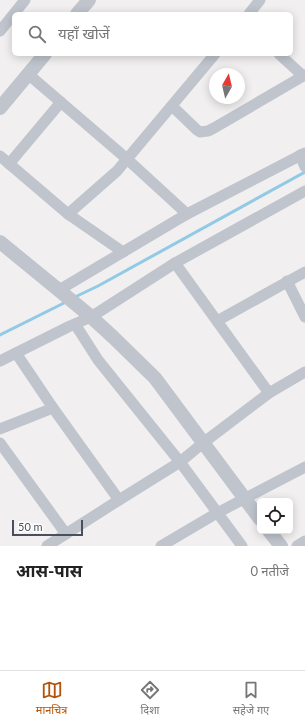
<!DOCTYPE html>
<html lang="hi">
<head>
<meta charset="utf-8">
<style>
  :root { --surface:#fff; --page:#f6f6f6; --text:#222; --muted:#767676; --line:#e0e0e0; --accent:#b45309 }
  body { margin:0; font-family:Lato,"Noto Sans Devanagari",sans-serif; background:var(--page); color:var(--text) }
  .controls { position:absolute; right:12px; bottom:12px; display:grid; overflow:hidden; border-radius:6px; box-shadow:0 2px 10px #0003 }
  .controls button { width:36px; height:36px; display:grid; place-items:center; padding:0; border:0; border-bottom:1px solid var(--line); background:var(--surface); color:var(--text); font:20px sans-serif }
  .compass { position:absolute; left:209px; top:68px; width:36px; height:36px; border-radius:50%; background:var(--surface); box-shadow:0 2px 10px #0003; rotate:8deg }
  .scale { position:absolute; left:12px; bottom:10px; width:71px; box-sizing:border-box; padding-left:4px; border:2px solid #49505b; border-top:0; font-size:11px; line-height:14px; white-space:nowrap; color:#49505b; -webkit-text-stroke:3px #fff; paint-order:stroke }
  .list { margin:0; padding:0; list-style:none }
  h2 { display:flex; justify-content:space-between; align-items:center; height:52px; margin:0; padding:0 16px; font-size:17px }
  h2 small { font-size:13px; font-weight:400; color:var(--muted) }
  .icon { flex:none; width:22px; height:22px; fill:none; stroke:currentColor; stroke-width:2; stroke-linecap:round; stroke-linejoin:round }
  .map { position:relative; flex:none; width:305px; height:546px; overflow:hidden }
  .search { position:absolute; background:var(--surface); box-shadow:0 2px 10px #0003; left:12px; right:12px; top:12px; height:44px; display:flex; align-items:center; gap:10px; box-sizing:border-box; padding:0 14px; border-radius:6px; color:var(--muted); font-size:15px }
  .sheet { height:124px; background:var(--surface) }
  nav { display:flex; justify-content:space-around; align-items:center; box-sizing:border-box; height:56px; border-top:1px solid var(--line); background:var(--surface); font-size:11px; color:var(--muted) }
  nav a { display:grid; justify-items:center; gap:2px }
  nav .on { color:var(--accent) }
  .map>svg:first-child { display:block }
</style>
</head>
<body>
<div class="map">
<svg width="305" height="546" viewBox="0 0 305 546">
  <rect width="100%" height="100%" fill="#f1efef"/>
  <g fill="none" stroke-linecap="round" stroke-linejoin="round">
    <!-- stream -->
    <g stroke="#92c9e4" stroke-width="3">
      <path d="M 75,297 L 98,286 L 305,172"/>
      <path d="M 0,335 L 66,302"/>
    </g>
    <!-- minor -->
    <g stroke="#bfc4cd" stroke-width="11">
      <path d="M 249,14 L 260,0"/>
      <path d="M 0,31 L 25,0"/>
      <path d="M 215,54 L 127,159 L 187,214 L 305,153"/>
      <path d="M 279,54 L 303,76"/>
      <path d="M 172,106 L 197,130 L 200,132 L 208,131 L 214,128 L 305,75"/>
      <path d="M 300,155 L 305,167"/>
      <path d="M 0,156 L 68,214 L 117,171 L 127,159 L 28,74"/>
      <path d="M 9,164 L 61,102"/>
      <path d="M 68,214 L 123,252"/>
      <path d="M 175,263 L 269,393"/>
      <path d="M 287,281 L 305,317"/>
      <path d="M 59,290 L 187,214"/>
      <path d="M 217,321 L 305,272"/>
      <path d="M 75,324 L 98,360 L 180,462 L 242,546"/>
      <path d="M 16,353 L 53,408"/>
      <path d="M 0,361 L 70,326 L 91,317 L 175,263 L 305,191"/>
      <path d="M 0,429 L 53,408 L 119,500"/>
      <path d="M 0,443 L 66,534"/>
      <path d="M 47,546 L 119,500 L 180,462 L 203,443 L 269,393 L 305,372"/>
      <path d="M 161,546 L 217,513 L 305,467"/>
      <path d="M 297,546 L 305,541"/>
    </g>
    <!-- tertiary -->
    <g stroke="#bfc4cd" stroke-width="14">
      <path d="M 77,14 L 89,0"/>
      <path d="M 0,108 L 45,54"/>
      <path d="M 0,242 L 66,296 L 89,315 L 113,337 L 155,378 L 260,519"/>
      <path d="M 269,531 L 281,546"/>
    </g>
  </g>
</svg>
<div class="controls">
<button><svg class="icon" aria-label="locate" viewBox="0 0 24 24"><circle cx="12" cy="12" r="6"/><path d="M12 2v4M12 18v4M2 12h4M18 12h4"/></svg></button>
</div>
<svg class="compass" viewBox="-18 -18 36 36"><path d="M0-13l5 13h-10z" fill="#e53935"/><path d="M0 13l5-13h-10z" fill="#767676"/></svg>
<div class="scale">50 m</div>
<div class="search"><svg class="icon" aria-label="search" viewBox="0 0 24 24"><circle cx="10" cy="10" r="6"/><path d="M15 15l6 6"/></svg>यहाँ खोजें</div>
</div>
<section class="sheet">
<h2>आस-पास<small>0 नतीजे</small></h2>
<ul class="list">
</ul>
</section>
<nav>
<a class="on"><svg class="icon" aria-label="map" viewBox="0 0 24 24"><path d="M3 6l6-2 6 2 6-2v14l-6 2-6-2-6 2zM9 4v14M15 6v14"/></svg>मानचित्र</a>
<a><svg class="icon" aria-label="directions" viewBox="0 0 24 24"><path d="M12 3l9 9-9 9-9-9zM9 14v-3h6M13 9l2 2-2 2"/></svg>दिशा</a>
<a><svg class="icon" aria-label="saved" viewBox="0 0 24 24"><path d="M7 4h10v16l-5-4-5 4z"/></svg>सहेजे गए</a>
</nav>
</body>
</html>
